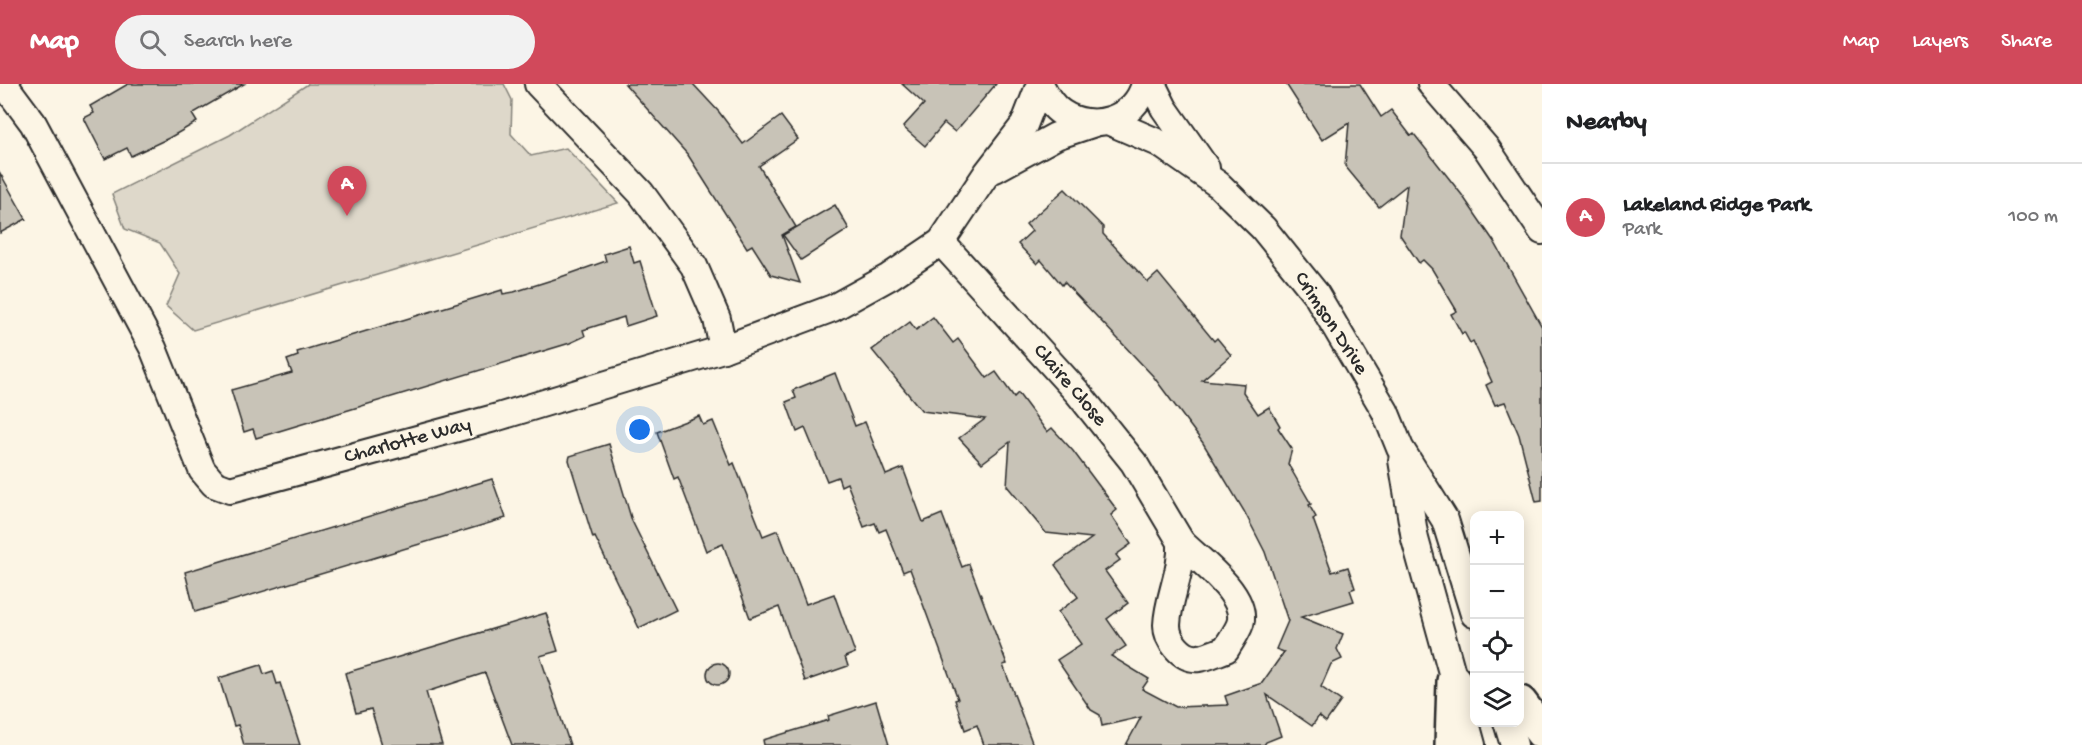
<!DOCTYPE html>
<html lang="en">
<head>
<meta charset="utf-8">
<style>
  :root { --surface:#fff; --page:#f2f2f2; --text:#202124; --muted:#757577; --line:#e0e0e0; --accent:#d1495b }
  body { margin:0; font-family:"Gochi Hand",sans-serif; background:var(--page); color:var(--text) }
  .controls { position:absolute; right:18px; bottom:18px; display:grid; overflow:hidden; border-radius:12px; box-shadow:0 3px 15px #0003 }
  .controls button { width:54px; height:54px; display:grid; place-items:center; padding:0; border:0; border-bottom:2px solid var(--line); background:var(--surface); color:var(--text); font:30px sans-serif }
  .you { position:absolute; left:640px; top:346px; width:21px; height:21px; margin:-15px; border:4px solid #fff; border-radius:50%; background:#1a73e8; box-shadow:0 0 0 9px #1a73e833 }
  .badge { display:grid; place-items:center; width:39px; height:39px; border-radius:50%; background:var(--accent); color:#fff; font-size:20px; font-weight:700 }
  .pin { position:absolute; translate:-50% -50px; filter:drop-shadow(0 2px 3px #0008) }
  .pin::after { content:''; position:absolute; top:32px; width:21px; height:18px; background:inherit; clip-path:polygon(0 0,100% 0,50% 100%) }
  .list { margin:0; padding:0; list-style:none }
  h2 { display:flex; justify-content:space-between; align-items:center; height:78px; margin:0; padding:0 24px; font-size:26px }
  h2 small { font-size:20px; font-weight:400; color:var(--muted) }
  .list li { display:grid; grid-template-columns:39px 1fr auto; gap:18px; align-items:center; box-sizing:border-box; height:108px; padding:0 24px; border-top:2px solid var(--line) }
  .list b { display:block; font-size:22px; white-space:nowrap }
  .list p { margin:0; font-size:20px; white-space:nowrap; color:var(--muted) }
  .list em { font-size:20px; font-style:normal; color:var(--muted) }
  .icon { flex:none; width:33px; height:33px; fill:none; stroke:currentColor; stroke-width:2; stroke-linecap:round; stroke-linejoin:round }
  .map { position:relative; flex:none; width:1542px; height:661px; overflow:hidden }
  header { display:flex; align-items:center; gap:36px; box-sizing:border-box; height:84px; padding:0 30px; background:var(--accent); color:#fff }
  header strong { font-size:28px }
  nav { display:flex; gap:33px; margin-inline-start:auto; font-size:21px }
  .search { width:420px; height:54px; background:var(--page); display:flex; align-items:center; gap:15px; box-sizing:border-box; padding:0 21px; border-radius:33px; color:var(--muted); font-size:22px }
  main { display:flex }
  aside { flex:1; background:var(--surface) }
  .map>svg:first-child { display:block }
</style>
</head>
<body>
<header>
<strong>Map</strong>
<div class="search"><svg class="icon" aria-label="search" viewBox="0 0 24 24"><circle cx="10" cy="10" r="6"/><path d="M15 15l6 6"/></svg>Search here</div>
<nav><a>Map</a><a>Layers</a><a>Share</a></nav>
</header>
<main>
<div class="map">
<svg width="1542" height="661" viewBox="0 0 1542 661">
  <rect width="100%" height="100%" fill="#fcf5e5"/>
  <filter id="ink" filterUnits="userSpaceOnUse"><feTurbulence type="fractalNoise" baseFrequency=".0167" numOctaves="2"/><feDisplacementMap in="SourceGraphic" scale="12" xChannelSelector="R" yChannelSelector="G"/><feConvolveMatrix kernelMatrix="1 2 1 2 8 2 1 2 1" color-interpolation-filters="sRGB"/></filter>
  <g filter="url(#ink)">
    <!-- green -->
    <path fill="#ded8ca" stroke="#84827a" stroke-width="1.5" d="M 308,0 L 504,0 L 512,16 L 511,50 L 531,72 L 566,64 L 618,119 L 193,246 L 166,222 L 180,190 L 160,159 L 125,145 L 112,110 L 230,51 Z"/>
    <!-- building -->
    <g fill="#c8c3b7" stroke="#2b2b2b" stroke-width="1.5">
      <path d="M 128,0 L 244,0 L 192,30 L 197,38 L 169,54 L 131,72 L 127,64 L 105,75 L 84,34 L 94,29 L 90,22 Z"/>
      <path d="M 625,0 L 693,0 L 719,28 L 743,60 L 781,32 L 798,55 L 759,82 L 796,143 L 782,151 L 800,199 L 771,191 L 752,161 L 747,164 L 688,71 Z"/>
      <path d="M 902,0 L 996,0 L 955,48 L 944,39 L 925,62 L 903,43 L 924,20 Z"/>
      <path d="M 1286,0 L 1360,0 L 1381,33 L 1391,26 L 1411,52 L 1414,50 L 1462,111 L 1495,159 L 1542,243 L 1542,417 L 1536,418 L 1519,351 L 1505,318 L 1495,321 L 1486,301 L 1492,298 L 1473,257 L 1470,259 L 1464,248 L 1462,250 L 1451,230 L 1457,227 L 1432,185 L 1423,176 L 1419,179 L 1400,151 L 1407,101 L 1379,123 L 1345,82 L 1349,39 L 1322,56 Z"/>
      <path d="M 0,89 L 26,135 L 0,149 Z"/>
      <path d="M 1065,105 L 1103,143 L 1103,150 L 1148,198 L 1158,189 L 1214,257 L 1217,254 L 1231,271 L 1202,296 L 1244,300 L 1243,308 L 1258,330 L 1269,323 L 1280,342 L 1278,344 L 1292,365 L 1288,380 L 1311,420 L 1309,421 L 1316,433 L 1313,435 L 1332,488 L 1348,483 L 1355,504 L 1350,506 L 1354,517 L 1301,533 L 1343,550 L 1337,565 L 1342,575 L 1331,580 L 1321,603 L 1341,617 L 1326,638 L 1319,632 L 1312,642 L 1267,611 L 1281,652 L 1266,658 L 1264,661 L 1126,661 L 1141,633 L 1102,642 L 1100,631 L 1091,626 L 1057,576 L 1081,560 L 1058,528 L 1078,513 L 1055,481 L 1092,454 L 1046,449 L 1007,402 L 1010,358 L 982,379 L 959,354 L 985,335 L 922,327 L 872,266 L 910,238 L 916,246 L 933,233 L 953,259 L 958,255 L 987,294 L 996,288 L 1014,313 L 1018,309 L 1047,348 L 1052,344 L 1073,367 L 1117,426 L 1111,431 L 1131,460 L 1116,471 L 1120,476 L 1105,487 L 1128,519 L 1107,535 L 1126,562 L 1111,572 L 1149,595 L 1142,605 L 1176,623 L 1228,621 L 1225,612 L 1262,599 L 1284,568 L 1276,565 L 1288,537 L 1265,468 L 1244,427 L 1203,359 L 1153,292 L 1064,198 L 1062,201 L 1041,176 L 1037,180 L 1018,160 L 1032,147 L 1026,140 Z"/>
      <path d="M 835,121 L 849,145 L 801,176 L 783,151 Z"/>
      <path d="M 629,162 L 634,179 L 640,177 L 657,232 L 626,242 L 624,233 L 583,246 L 585,252 L 570,259 L 256,354 L 253,345 L 244,348 L 231,306 L 292,289 L 287,276 L 298,272 L 297,268 L 502,206 L 503,210 L 514,208 L 558,194 L 606,177 L 604,170 Z"/>
      <path d="M 835,289 L 855,342 L 865,338 L 886,391 L 903,384 L 923,438 L 942,430 L 962,483 L 969,480 L 1007,580 L 1003,581 L 1033,661 L 984,661 L 977,641 L 965,646 L 955,616 L 958,615 L 910,485 L 903,488 L 886,445 L 879,448 L 875,439 L 864,443 L 847,399 L 841,402 L 838,393 L 827,397 L 805,344 L 797,348 L 786,318 L 796,314 L 793,306 Z"/>
      <path d="M 699,332 L 703,341 L 713,337 L 731,381 L 734,379 L 763,452 L 778,446 L 806,520 L 834,510 L 855,569 L 845,573 L 848,582 L 805,597 L 779,523 L 750,534 L 723,460 L 706,467 L 678,393 L 674,395 L 657,348 Z"/>
      <path d="M 609,360 L 632,437 L 676,526 L 639,544 L 595,453 L 593,454 L 569,376 L 570,372 Z"/>
      <path d="M 492,395 L 506,434 L 195,528 L 185,488 Z"/>
      <path d="M 546,529 L 558,567 L 540,572 L 570,661 L 512,661 L 485,589 L 426,608 L 442,661 L 382,661 L 371,625 L 356,629 L 345,589 Z"/>
      <circle cx="718" cy="590" r="11"/>
      <path d="M 261,581 L 264,590 L 273,587 L 277,600 L 280,599 L 300,661 L 244,661 L 238,641 L 234,642 L 219,594 Z"/>
      <path d="M 876,617 L 889,661 L 764,661 L 763,656 L 829,636 L 828,632 Z"/>
    </g>
    <g fill="none" stroke-linecap="round" stroke-linejoin="round">
      <!-- minor casing -->
      <g stroke="#2b2b2b" stroke-width="30">
        <g id="minor">
          <path d="M 4,0 L 33,39 L 153,264 L 202,386 L 214,400 L 230,406 L 498,333 L 723,265 L 833,224 L 889,193 L 941,158 L 987,89 L 1024,41 L 1040,0"/>
          <path d="M 538,0 L 641,109 L 694,182 L 717,235 L 723,265"/>
          <path d="M 1040,0 C 1046,11 1051,22 1062,29 C 1092,49 1135,36 1145,0"/>
          <path d="M 1152,0 L 1164,24 L 1206,84"/>
          <path d="M 1431,0 L 1487,65 L 1542,147"/>
          <path d="M 1108,37 L 1159,59 L 1219,101 L 1263,144 L 1316,210 L 1385,327 L 1400,364 L 1445,436 L 1474,530"/>
          <path d="M 995,85 L 1056,52 L 1095,39"/>
          <path d="M 941,158 L 1078,309 L 1134,379 L 1181,458"/>
          <path d="M 1402,376 L 1415,455 L 1472,661"/>
          <path d="M 1181,458 C 1199,476 1244,508 1241,536 C 1240,545 1230,557 1226,565 C 1217,568 1208,573 1199,574 C 1182,576 1167,556 1167,541 C 1168,513 1183,487 1181,458 Z"/>
          <path d="M 1507,638 L 1514,661"/>
        </g>
      </g>
      <!-- major casing -->
      <g stroke="#2b2b2b" stroke-width="38">
        <g id="major">
          <path d="M 1520,619 L 1542,648"/>
          <path d="M 1452,661 L 1454,597"/>
        </g>
      </g>
      <!-- minor -->
      <use href="#minor" stroke="#fcf5e5" stroke-width="26"/>
      <!-- major -->
      <use href="#major" stroke="#fcf5e5" stroke-width="33"/>
    </g>
  </g>
  <g text-anchor="middle" dominant-baseline="central" stroke-width="5" stroke-linejoin="round" paint-order="stroke">
    <!-- street labels -->
    <g font-size="21" fill="#2b2b2b" stroke="#fcf5e5">
      <text transform="translate(1330 240) rotate(57)">Crimson Drive</text>
      <text transform="translate(1069 302) rotate(49)">Claire Close</text>
      <text transform="translate(408 358) rotate(-15)">Charlotte Way</text>
    </g>
  </g>
</svg>
<div class="controls">
<button>+</button>
<button>−</button>
<button><svg class="icon" aria-label="locate" viewBox="0 0 24 24"><circle cx="12" cy="12" r="6"/><path d="M12 2v4M12 18v4M2 12h4M18 12h4"/></svg></button>
<button><svg class="icon" aria-label="layers" viewBox="0 0 24 24"><path d="M12 4l9 5-9 5-9-5zM3 14l9 5 9-5"/></svg></button>
</div>
<div class="you"></div>
<div class="pin badge" style="left:347px;top:132px">A</div>
</div>
<aside>
<h2>Nearby<small></small></h2>
<ul class="list">
<li><span class="badge">A</span><div><b>Lakeland Ridge Park</b><p>Park</p></div><em>100 m</em></li>
</ul>
</aside>
</main>
</body>
</html>
